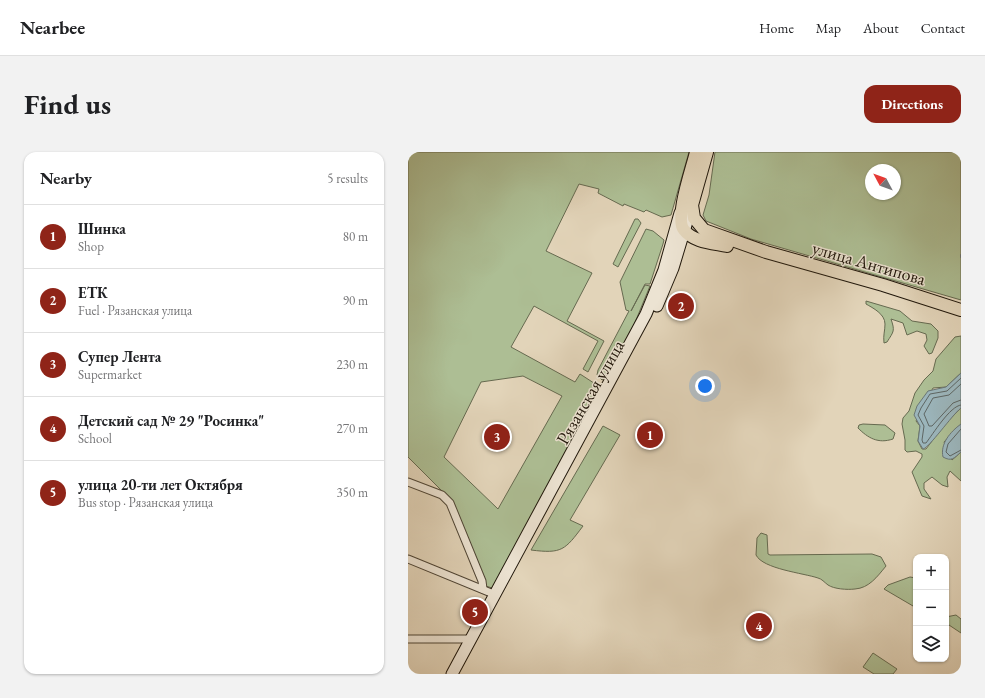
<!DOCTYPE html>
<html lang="en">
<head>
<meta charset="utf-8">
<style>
  :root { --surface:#fff; --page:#f2f2f2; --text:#202124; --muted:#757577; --line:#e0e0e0; --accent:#8f2418 }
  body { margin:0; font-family:"EB Garamond",serif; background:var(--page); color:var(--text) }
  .controls { position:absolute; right:12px; bottom:12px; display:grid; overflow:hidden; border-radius:8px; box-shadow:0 1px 3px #0004 }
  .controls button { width:36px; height:36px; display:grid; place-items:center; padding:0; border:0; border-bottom:1px solid var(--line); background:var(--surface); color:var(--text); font:20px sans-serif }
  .compass { position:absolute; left:457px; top:12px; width:36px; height:36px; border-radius:50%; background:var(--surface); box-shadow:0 1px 3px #0004; rotate:311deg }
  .you { position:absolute; left:297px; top:234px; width:14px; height:14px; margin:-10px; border:3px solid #fff; border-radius:50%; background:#1a73e8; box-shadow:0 0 0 6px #1a73e833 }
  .badge { display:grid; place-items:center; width:26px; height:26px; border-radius:50%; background:var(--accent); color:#fff; font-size:13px; font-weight:700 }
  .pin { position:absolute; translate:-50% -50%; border:2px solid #fff; box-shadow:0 1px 4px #0006 }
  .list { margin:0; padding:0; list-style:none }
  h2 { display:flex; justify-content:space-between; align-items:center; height:52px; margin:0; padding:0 16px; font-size:17px }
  h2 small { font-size:13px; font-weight:400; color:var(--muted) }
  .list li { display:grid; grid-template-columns:26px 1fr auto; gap:12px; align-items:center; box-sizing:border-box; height:64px; padding:0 16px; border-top:1px solid var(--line) }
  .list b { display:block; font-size:15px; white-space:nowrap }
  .list p { margin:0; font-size:13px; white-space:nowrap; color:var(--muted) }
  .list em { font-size:13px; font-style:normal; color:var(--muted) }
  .icon { flex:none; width:22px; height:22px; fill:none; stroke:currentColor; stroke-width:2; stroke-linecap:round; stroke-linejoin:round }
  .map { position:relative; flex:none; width:553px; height:522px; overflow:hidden; border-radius:12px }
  header { display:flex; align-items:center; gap:24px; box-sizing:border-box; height:56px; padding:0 20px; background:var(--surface); border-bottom:1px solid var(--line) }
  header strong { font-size:19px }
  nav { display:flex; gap:22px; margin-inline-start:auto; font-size:14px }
  .intro { display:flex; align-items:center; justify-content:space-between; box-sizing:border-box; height:96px; padding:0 24px }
  h1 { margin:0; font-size:28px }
  .button { padding:10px 18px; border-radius:12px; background:var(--accent); color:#fff; font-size:14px; font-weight:700 }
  main { display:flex; gap:24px; padding:0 24px }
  aside { flex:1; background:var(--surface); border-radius:12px; box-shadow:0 1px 3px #0004 }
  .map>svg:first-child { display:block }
</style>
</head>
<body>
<header>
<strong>Nearbee</strong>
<nav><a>Home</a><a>Map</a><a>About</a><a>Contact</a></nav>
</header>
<div class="intro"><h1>Find us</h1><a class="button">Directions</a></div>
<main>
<aside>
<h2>Nearby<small>5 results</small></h2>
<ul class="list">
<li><span class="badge">1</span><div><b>Шинка</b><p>Shop</p></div><em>80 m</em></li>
<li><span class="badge">2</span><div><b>ЕТК</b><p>Fuel · Рязанская улица</p></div><em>90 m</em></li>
<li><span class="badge">3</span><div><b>Супер Лента</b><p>Supermarket</p></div><em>230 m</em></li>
<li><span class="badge">4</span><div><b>Детский сад № 29 &quot;Росинка&quot;</b><p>School</p></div><em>270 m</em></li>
<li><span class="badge">5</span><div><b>улица 20-ти лет Октября</b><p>Bus stop · Рязанская улица</p></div><em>350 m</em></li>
</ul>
</aside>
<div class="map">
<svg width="553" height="522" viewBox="0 0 553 522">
  <rect width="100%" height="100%" fill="#e2d4b9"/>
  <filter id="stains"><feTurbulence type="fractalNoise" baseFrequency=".005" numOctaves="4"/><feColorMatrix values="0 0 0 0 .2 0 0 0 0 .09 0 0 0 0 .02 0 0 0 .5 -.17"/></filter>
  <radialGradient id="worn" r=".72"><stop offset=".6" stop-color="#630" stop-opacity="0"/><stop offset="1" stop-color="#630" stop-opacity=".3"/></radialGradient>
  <!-- green -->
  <g fill="#adbe94" stroke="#666a50" fill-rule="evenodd">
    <path d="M 0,0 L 281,0 L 263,63 L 254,65 L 238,58 L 236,60 L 216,52 L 215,54 L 190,41 L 191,37 L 171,32 L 138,99 L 184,121 L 159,169 L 196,189 L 180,220 L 175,217 L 190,189 L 126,154 L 103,195 L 167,230 L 172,222 L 192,235 L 194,241 L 87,435 L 84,436 L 78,434 L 45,350 L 0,305 ZM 115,224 L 154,244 L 90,357 L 36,305 L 73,230 Z"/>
    <path d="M 307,0 L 553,0 L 553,148 L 343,87 L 298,69 L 295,63 L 301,43 ZM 463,18 L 487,18 L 487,42 L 463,42 Z"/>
    <path d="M 227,67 L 230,67 L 233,71 L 210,115 L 205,112 Z"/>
    <path d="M 238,77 L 245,79 L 256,88 L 255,92 L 242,132 L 237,132 L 223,159 L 237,133 L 242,134 L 221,185 L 199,225 L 194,228 L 189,223 L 190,218 L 221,159 L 218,158 L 212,130 Z"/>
    <path d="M 458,149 L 492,159 L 504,169 L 523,172 L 530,179 L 530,186 L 524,201 L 521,202 L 516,194 L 519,188 L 518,182 L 509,179 L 499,183 L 495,171 L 483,167 C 487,179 486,179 479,190 L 476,191 C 475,183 477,179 477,172 C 477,162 465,156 458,152 Z"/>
    <path d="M 553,184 L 553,221 L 538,235 L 525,236 L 508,269 L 512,274 L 510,289 L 514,297 L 518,297 L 536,273 L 553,256 L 553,272 L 536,290 L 544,308 L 553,300 L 553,329 L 542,319 L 539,325 L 540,335 L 534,333 L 524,325 L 516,331 L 516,337 L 523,347 L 514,344 L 504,320 L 514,305 L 514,302 L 508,299 L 499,300 L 497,298 L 497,288 L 494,272 L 495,266 L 501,259 L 507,241 L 516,228 L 525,219 L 528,207 L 547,185 Z"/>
    <path d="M 455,272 L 477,273 L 487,281 L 485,287 C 470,292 460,286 450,276 L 451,273 Z"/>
    <path d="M 195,274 L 212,283 L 162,368 L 175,374 C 157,398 154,402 123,398 Z"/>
    <path d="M 353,381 L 359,383 L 360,402 L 362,403 L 464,402 L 473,405 L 478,414 C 469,425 461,436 447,437 C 439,438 426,437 420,433 C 416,430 414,427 410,426 C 395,421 355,417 348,403 L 349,386 Z"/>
    <path d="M 502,425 L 508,426 L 508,449 L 505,454 L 476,437 L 480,433 Z"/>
    <path d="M 548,463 L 553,467 L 553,481 L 538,471 L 538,465 Z"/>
    <path d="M 465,501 L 489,517 L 485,522 L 466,522 L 455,515 Z"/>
  </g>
  <!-- water -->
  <g fill="#9bb5bb" stroke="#6a7675">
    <path d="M 553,221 L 553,256 C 544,263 521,296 515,297 L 510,289 L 512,274 L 506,263 L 509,254 L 520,239 L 538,235 Z"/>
    <path d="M 553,272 L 553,300 C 546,306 544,310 535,305 C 532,292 542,280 553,272 Z"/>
  </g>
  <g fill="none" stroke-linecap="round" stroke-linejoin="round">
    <!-- shore -->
    <g stroke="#5e6663" stroke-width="1">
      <path d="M 553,226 L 539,239 L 522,242 L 513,256 L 510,263 L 516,274 L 514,288 L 515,291 L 518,291 C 525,282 542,254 553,253"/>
      <path d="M 553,232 L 541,243 L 525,246 L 516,262 L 521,274 L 524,274 L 545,251 L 553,248"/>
      <path d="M 553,277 L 540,292 L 538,300 L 542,304 L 553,298"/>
    </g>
    <!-- stream -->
    <path stroke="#6a7675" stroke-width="2" d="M 553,103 L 553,105"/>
    <!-- minor casing -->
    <g stroke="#504636" stroke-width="9">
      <g id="minor">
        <path d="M 0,330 L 34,343 L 42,351 L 74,429 L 75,437"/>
        <path d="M 0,407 L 88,443"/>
        <path d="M 0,487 L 64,487"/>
      </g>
    </g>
    <!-- secondary casing -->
    <g stroke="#20170b" stroke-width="13">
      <g id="secondary">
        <path d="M 249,154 L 265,116 L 284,53"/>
        <path d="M 44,522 L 238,162 L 256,118 L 272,61"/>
      </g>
    </g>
    <!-- primary casing -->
    <g stroke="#20170b" stroke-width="14">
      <g id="primary">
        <path d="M 288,0 C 285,14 266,67 276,78 C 285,90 305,91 319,94"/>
        <path d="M 299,0 L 284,53 L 286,66 L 296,78 L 358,100 L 475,133 L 553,158"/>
      </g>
    </g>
    <!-- minor -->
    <use href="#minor" stroke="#ece3d2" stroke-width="7"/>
    <!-- secondary -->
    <use href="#secondary" stroke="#ece3d2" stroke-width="11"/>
    <!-- primary -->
    <use href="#primary" stroke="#e2d4b9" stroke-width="12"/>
  </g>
  <g text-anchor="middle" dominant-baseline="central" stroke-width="3" stroke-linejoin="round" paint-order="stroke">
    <!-- street labels -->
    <g font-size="18" fill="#20170b" stroke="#ece3d2">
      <text transform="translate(461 111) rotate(16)">улица Антипова</text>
      <text transform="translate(182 240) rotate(-60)">Рязанская улица</text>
    </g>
  </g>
  <rect width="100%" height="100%" filter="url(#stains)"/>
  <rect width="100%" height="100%" fill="url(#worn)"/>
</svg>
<div class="controls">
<button>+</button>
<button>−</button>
<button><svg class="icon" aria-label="layers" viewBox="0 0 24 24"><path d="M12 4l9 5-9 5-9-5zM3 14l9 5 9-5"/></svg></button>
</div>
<svg class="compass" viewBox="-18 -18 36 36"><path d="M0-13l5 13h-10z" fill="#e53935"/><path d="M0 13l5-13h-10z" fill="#757577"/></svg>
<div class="you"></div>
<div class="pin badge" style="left:242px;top:283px">1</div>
<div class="pin badge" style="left:273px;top:154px">2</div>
<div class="pin badge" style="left:89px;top:285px">3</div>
<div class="pin badge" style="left:351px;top:474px">4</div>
<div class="pin badge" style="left:67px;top:460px">5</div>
</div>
</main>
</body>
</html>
